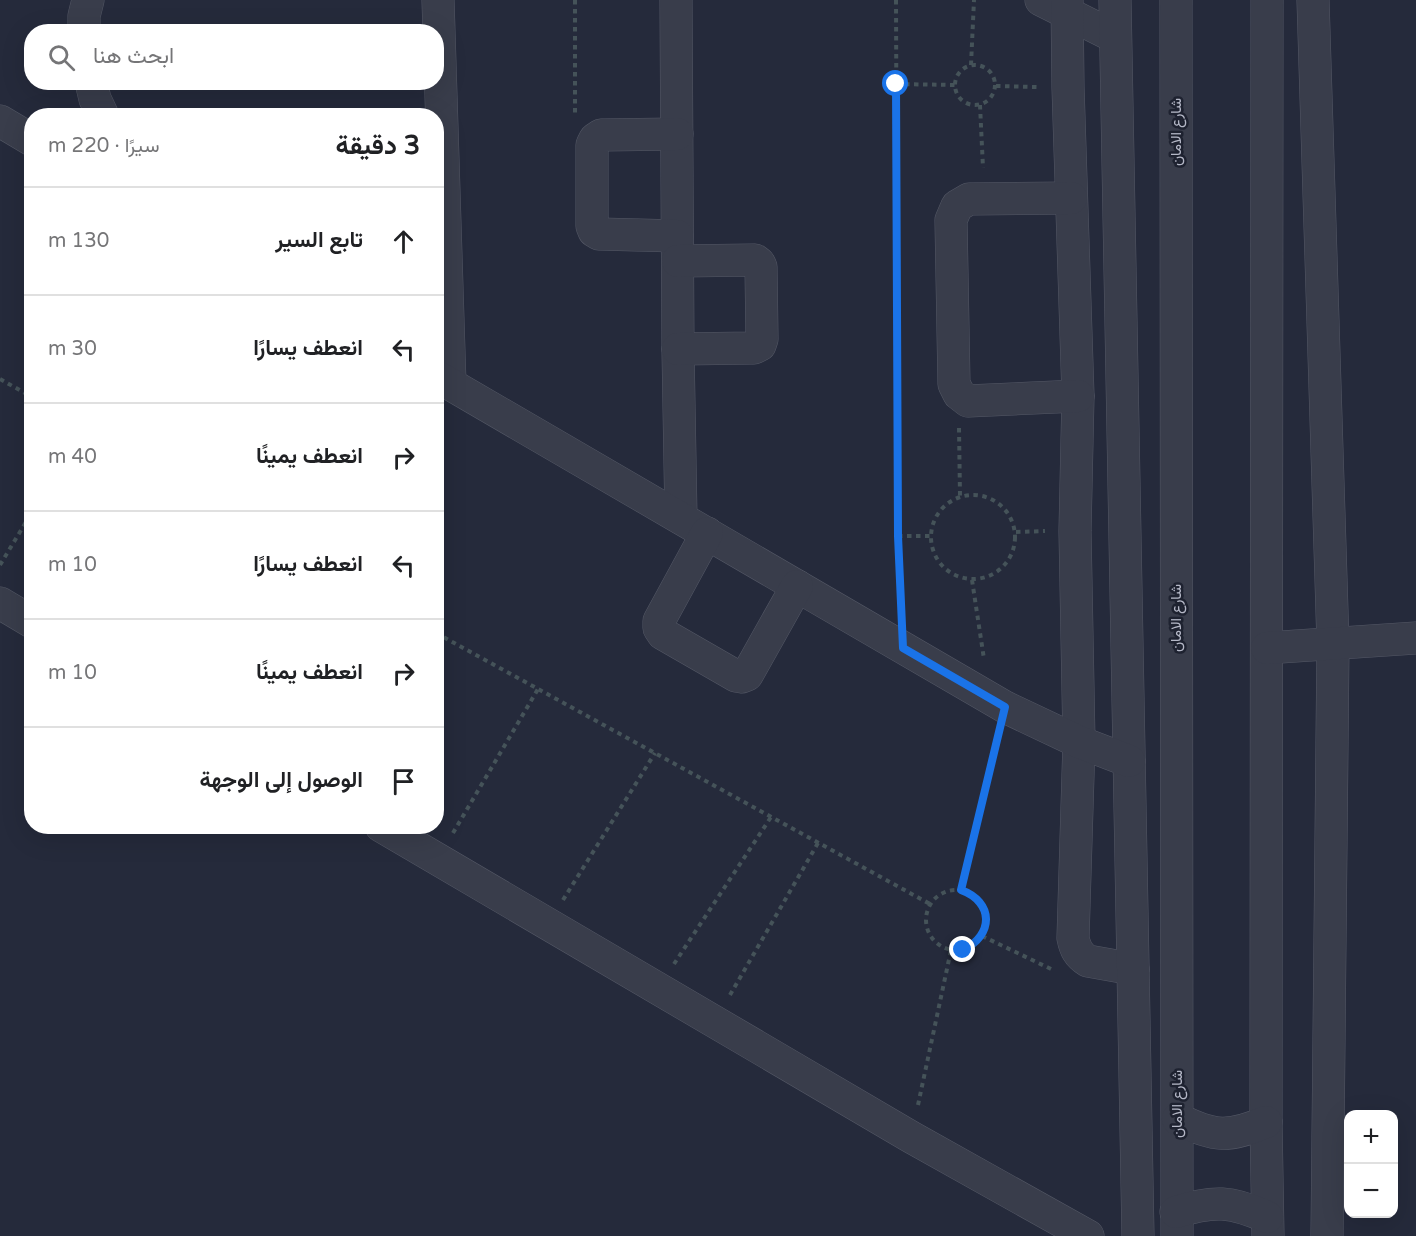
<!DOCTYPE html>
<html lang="ar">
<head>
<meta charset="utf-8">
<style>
  :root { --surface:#fff; --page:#f6f6f6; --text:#202124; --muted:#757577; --line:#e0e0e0 }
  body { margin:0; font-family:"Varela Round",Vazirmatn,sans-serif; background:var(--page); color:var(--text); direction:rtl }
  .controls { position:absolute; right:18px; bottom:18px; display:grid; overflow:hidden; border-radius:12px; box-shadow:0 6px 24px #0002 }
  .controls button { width:54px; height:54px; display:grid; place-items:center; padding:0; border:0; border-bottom:2px solid var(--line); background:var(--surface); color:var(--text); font:30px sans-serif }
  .stop { position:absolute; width:18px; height:18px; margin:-14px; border:4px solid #1a73e8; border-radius:50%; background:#fff }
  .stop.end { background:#1a73e8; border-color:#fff; box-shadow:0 2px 6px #0008 }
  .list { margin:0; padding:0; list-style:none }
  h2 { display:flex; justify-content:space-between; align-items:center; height:78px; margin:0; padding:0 24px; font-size:26px }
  h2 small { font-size:20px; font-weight:400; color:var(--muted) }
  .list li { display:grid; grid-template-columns:39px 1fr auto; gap:18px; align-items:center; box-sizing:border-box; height:108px; padding:0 24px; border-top:2px solid var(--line) }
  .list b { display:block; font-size:22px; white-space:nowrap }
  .list em { font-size:20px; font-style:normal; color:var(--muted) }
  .icon { flex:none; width:33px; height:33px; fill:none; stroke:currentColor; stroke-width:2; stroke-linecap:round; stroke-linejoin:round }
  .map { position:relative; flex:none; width:1416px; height:1236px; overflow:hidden; direction:ltr }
  .search { position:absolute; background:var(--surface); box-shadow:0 6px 24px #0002; left:24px; top:24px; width:420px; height:66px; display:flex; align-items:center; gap:15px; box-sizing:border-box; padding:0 21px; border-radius:24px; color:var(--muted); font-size:22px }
  .panel { position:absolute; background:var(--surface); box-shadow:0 6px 24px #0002; left:24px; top:108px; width:420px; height:726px; border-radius:24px; direction:rtl }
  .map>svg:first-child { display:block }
</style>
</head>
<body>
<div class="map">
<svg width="1416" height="1236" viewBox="0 0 1416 1236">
  <rect width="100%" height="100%" fill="#252a3b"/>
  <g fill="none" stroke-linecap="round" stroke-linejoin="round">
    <!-- minor casing -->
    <g stroke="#545866" stroke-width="33">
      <g id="minor">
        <path d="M 438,0 L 450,384"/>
        <path d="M 676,0 L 678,349 L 681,518"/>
        <path d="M 1041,0 L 1115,37"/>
        <path d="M 1067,0 L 1068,87 L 1078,396 L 1075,531 L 1079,742 L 1073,938 C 1075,948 1078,955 1088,961 L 1133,969"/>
        <path d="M 1115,0 L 1138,1236"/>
        <path d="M 1176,0 L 1177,1236"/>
        <path d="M 1267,0 L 1266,1122 L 1268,1236"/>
        <path d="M 1313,0 L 1333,644 L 1327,1236"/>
        <path d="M 84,32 L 84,16 L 88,0"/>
        <path d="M 91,82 L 95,99 L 103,116"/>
        <path d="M 0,121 L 32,140"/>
        <path d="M 677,134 L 601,135 L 595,139 L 592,145 L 592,226 L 594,231 L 599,234 L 677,236"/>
        <path d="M 1071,198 L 969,199 L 957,206 L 951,220 L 954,384 L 959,394 L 968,401 L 1078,396"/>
        <path d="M 678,261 L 755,260 L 759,263 L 761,267 L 762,339 L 760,345 L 754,348 L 678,349"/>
        <path d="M 436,376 L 1005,707 L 1079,742 L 1129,761"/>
        <path d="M 707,533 L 659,621 L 659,628 L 663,634 L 736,676 L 742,677 L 747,675 L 797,586"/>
        <path d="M 0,603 L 32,622"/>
        <path d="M 1267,648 L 1416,638"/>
        <path d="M 381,826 L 911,1137 L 1088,1236"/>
        <path d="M 1178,1119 C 1214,1137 1229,1138 1266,1122"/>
        <path d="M 1176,1212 C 1214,1200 1231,1201 1267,1217"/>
      </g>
    </g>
    <!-- path -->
    <g stroke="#455359" stroke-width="4" stroke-dasharray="4.5 4.5" stroke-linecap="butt">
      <path d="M 575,0 L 575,117"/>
      <path d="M 896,0 L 898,536 L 901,611"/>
      <circle cx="975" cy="85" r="20"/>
      <path d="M 971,65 L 974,0"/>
      <path d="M 896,84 L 955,85"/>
      <path d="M 996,86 L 1037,87"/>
      <path d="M 980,105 L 983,168"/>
      <path d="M 0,379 L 32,397"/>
      <path d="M 959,428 L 960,496"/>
      <circle cx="973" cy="537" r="42"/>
      <path d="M 1016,532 L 1045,531"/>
      <path d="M 898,536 L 930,536"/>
      <path d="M 0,565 L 32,512"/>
      <path d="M 972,580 L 984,659"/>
      <path d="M 436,633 L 930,904"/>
      <path d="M 453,833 L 538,689"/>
      <circle cx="956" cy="920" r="30"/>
      <path d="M 961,890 L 998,736"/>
      <path d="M 563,900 L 655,753"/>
      <path d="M 982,936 L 1051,969"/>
      <path d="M 674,964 L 771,817"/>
      <path d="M 730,995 L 818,843"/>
      <path d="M 918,1105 L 951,950"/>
    </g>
    <!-- minor -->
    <use href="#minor" stroke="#393d4b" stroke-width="32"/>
  </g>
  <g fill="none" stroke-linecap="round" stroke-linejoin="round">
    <!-- route -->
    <path stroke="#1a73e8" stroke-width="8" d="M 896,84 L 898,536 L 903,648 L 1005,707 L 961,890 C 994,902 994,935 963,950"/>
  </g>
  <g text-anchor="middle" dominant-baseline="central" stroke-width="5" stroke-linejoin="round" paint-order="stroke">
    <!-- street labels -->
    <g font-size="15" fill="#b5b8c7" stroke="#1e2230">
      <text transform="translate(1176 132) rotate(-90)">شارع الامان</text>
      <text transform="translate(1176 618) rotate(-90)">شارع الامان</text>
      <text transform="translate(1177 1104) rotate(-90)">شارع الامان</text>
    </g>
  </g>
</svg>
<div class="controls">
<button>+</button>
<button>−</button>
</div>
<div class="stop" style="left:896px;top:84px"></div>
<div class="stop end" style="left:963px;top:950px"></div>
<div class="search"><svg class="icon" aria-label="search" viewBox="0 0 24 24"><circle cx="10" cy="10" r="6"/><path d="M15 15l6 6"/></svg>ابحث هنا</div>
<section class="panel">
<h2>3 دقيقة<small>سيرًا · 220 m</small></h2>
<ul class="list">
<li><svg class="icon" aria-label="ahead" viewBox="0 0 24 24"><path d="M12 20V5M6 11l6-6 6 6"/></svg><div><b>تابع السير</b></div><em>130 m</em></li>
<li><svg class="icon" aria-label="left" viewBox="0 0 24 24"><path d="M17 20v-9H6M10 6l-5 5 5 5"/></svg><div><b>انعطف يسارًا</b></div><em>30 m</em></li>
<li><svg class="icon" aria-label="right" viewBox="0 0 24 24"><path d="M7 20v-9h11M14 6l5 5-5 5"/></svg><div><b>انعطف يمينًا</b></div><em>40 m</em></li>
<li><svg class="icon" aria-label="left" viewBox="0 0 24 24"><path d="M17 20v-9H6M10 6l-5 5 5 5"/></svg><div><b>انعطف يسارًا</b></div><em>10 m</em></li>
<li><svg class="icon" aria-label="right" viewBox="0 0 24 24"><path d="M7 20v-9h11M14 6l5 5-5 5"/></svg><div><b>انعطف يمينًا</b></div><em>10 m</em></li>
<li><svg class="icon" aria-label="arrive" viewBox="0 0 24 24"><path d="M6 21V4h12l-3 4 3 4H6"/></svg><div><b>الوصول إلى الوجهة</b></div></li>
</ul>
</section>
</div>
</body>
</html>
